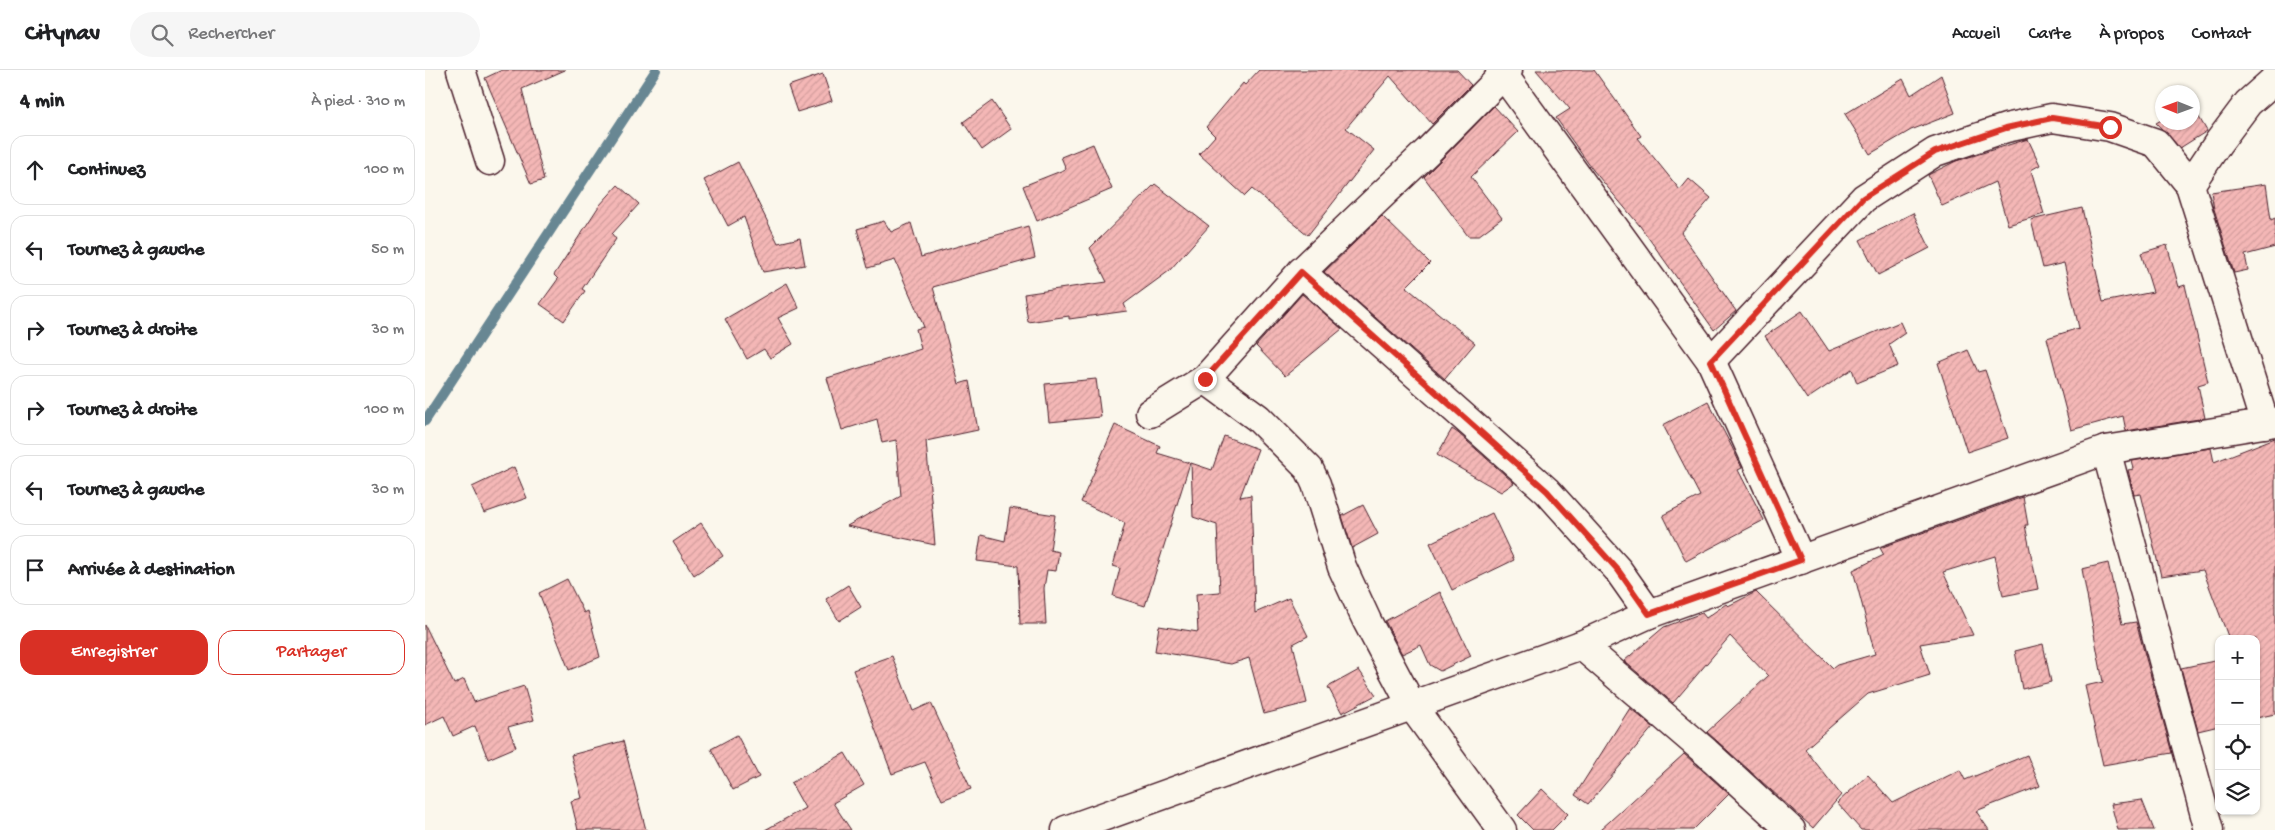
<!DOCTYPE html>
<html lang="fr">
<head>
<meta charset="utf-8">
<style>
  :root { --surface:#fff; --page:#f6f6f6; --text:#202124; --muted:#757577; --line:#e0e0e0; --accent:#d93025 }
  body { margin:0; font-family:"Gochi Hand",sans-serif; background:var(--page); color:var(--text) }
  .controls { position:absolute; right:15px; bottom:15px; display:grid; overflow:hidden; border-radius:10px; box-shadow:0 1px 4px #0004 }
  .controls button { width:45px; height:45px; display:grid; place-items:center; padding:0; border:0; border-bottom:1px solid var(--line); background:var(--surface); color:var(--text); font:25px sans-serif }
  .compass { position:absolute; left:1730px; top:15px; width:45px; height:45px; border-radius:50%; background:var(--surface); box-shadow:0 1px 4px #0004; rotate:271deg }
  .stop { position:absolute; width:15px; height:15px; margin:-11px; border:4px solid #d93025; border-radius:50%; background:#fff }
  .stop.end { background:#d93025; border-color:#fff; box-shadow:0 1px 5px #0008 }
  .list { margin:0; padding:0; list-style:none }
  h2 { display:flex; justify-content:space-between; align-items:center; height:65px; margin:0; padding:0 20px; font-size:21px }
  h2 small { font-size:16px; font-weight:400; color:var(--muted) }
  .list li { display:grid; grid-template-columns:32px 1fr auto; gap:15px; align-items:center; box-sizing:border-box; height:70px; margin:0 10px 10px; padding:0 10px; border:1px solid var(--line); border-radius:15px }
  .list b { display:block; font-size:19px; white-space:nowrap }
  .list em { font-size:16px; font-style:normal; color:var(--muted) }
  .actions { display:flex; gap:10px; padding:15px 20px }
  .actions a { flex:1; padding:11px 0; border:1px solid var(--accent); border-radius:15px; text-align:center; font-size:18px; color:var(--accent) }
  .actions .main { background:var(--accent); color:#fff }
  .icon { flex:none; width:28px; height:28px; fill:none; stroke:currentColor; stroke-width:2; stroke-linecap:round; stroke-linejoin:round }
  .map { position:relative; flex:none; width:1850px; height:760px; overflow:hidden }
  header { display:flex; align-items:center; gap:30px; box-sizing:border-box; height:70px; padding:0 25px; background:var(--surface); border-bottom:1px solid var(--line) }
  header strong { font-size:24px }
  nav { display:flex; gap:28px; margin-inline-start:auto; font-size:18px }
  .search { width:350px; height:45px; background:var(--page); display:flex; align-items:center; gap:12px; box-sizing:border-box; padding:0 18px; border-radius:28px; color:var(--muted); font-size:19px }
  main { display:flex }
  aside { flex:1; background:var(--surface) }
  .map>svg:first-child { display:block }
</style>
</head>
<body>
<header>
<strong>Citynav</strong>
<div class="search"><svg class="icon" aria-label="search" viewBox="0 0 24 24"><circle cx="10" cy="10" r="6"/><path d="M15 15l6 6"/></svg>Rechercher</div>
<nav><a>Accueil</a><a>Carte</a><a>À propos</a><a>Contact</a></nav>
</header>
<main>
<aside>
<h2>4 min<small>À pied · 310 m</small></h2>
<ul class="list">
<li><svg class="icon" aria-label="ahead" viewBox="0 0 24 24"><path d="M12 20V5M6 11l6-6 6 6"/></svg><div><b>Continuez</b></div><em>100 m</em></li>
<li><svg class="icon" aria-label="left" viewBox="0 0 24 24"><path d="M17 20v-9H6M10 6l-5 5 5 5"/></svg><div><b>Tournez à gauche</b></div><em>50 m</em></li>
<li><svg class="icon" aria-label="right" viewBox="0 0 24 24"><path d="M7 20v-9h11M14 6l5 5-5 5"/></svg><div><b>Tournez à droite</b></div><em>30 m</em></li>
<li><svg class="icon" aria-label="right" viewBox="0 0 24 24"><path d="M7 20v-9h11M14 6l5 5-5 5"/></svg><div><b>Tournez à droite</b></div><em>100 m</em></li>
<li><svg class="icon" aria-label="left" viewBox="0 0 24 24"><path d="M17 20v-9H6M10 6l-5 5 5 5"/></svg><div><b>Tournez à gauche</b></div><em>30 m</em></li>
<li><svg class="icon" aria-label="arrive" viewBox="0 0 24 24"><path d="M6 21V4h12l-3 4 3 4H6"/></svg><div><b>Arrivée à destination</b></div></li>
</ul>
<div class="actions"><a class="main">Enregistrer</a><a>Partager</a></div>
</aside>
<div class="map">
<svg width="1850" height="760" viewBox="0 0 1850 760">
  <defs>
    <pattern id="building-hatch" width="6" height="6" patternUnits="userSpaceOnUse" patternTransform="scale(1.25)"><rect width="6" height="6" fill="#f4b7b6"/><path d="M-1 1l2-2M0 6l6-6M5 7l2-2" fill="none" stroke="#d39d9d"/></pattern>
  </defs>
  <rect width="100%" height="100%" fill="#fbf7ec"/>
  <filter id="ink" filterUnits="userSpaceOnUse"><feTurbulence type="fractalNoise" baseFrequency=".02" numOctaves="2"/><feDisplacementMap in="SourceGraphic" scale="10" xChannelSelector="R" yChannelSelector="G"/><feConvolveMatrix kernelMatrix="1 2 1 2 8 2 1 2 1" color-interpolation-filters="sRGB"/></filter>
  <g filter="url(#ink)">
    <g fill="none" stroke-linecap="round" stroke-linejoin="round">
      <!-- stream -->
      <path stroke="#688793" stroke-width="10" d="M 0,351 L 231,0"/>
    </g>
    <!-- building -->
    <g fill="url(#building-hatch)" stroke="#4a1f2b">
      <path d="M 77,0 L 140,0 L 97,19 L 119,110 L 106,114 L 60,8 Z"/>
      <path d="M 834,0 L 1032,0 L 1046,15 L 1007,54 L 965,6 L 921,58 L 949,80 L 883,165 L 827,119 L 820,126 L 774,84 L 790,66 L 781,57 L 818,13 L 820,15 Z"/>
      <path d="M 1111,0 L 1169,0 L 1216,66 L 1213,68 L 1255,120 L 1264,109 L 1286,128 L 1256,163 L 1311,241 L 1289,260 L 1215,156 L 1168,100 L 1131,48 L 1145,39 Z"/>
      <path d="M 398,4 L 407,31 L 372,42 L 363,16 Z"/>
      <path d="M 1516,5 L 1530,43 L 1486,60 L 1445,84 L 1420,44 L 1478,9 L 1486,25 Z"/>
      <path d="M 567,31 L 586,59 L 557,80 L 538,52 Z"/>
      <path d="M 1069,36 L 1093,62 L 1046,107 L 1077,148 L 1053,166 L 1043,166 L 999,107 Z"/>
      <path d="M 1768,37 L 1782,61 L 1755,78 L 1731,53 L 1738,49 L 1738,52 L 1768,52 Z"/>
      <path d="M 1603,69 L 1615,95 L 1606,100 L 1619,144 L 1583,155 L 1570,112 L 1517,136 L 1503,105 L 1531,91 Z"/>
      <path d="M 668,74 L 687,119 L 612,151 L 598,116 L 641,99 L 636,87 Z"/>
      <path d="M 313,92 L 353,173 L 375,168 L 380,195 L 338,202 L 319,147 L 303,156 L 279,110 Z"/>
      <path d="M 730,114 L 784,156 L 744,201 L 699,234 L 702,241 L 644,249 L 644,246 L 603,252 L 599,224 L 682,212 L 665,178 Z"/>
      <path d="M 1841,114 L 1846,150 L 1850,148 L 1850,177 L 1820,185 L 1823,200 L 1809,203 L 1789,139 L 1786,122 Z"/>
      <path d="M 193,115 L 214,134 L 187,164 L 191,169 L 157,219 L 160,221 L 139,251 L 115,234 L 133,209 L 129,205 L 174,136 Z"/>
      <path d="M 1657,138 L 1678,232 L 1728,222 L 1716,183 L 1742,175 L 1754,217 L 1760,215 L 1783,312 L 1773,315 L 1780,348 L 1701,361 L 1698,346 L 1646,360 L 1622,268 L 1654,258 L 1639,193 L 1618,198 L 1606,150 Z"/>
      <path d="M 1488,143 L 1505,178 L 1453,205 L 1435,170 Z"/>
      <path d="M 957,146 L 1005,193 L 981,217 L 1050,273 L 1020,309 L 899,202 Z"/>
      <path d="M 459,151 L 466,162 L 486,153 L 496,187 L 603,156 L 610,188 L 508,217 L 534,314 L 544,311 L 553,360 L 501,371 L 510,475 L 422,456 L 476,426 L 471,370 L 457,373 L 452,349 L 417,360 L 402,308 L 496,279 L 491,259 L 499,257 L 470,190 L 443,198 L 432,159 Z"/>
      <path d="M 362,213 L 374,238 L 353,248 L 368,274 L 345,288 L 339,279 L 322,289 L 300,249 Z"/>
      <path d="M 877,224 L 917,259 L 860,306 L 831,276 Z"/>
      <path d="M 1377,241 L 1404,281 L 1475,252 L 1480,263 L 1464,274 L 1473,296 L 1432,313 L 1427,299 L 1382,329 L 1340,266 Z"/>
      <path d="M 1543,280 L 1553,302 L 1560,300 L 1583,368 L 1542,382 L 1513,293 Z"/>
      <path d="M 671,309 L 676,347 L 624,352 L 620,314 Z"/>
      <path d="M 1283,331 L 1310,383 L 1317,398 L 1313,400 L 1339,450 L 1261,491 L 1238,445 L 1275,426 L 1238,355 Z"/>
      <path d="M 690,355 L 735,376 L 732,383 L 765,393 L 720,536 L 688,526 L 695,498 L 688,496 L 700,453 L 656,432 Z"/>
      <path d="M 1027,359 L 1033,363 L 1089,413 L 1076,422 L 1012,385 Z"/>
      <path d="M 799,366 L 833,379 L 815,427 L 826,425 L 830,543 L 864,528 L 883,566 L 868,574 L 882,633 L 839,644 L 824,588 L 806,594 L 730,581 L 734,556 L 773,562 L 771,524 L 795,522 L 792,455 L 768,447 L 766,393 L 787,400 Z"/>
      <path d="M 1850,368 L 1850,644 L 1831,648 L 1831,569 L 1804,569 L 1778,500 L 1736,506 L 1716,424 L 1709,425 L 1703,400 L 1709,399 L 1707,391 L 1786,378 L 1789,392 Z"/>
      <path d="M 89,397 L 102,428 L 59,443 L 47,417 Z"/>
      <path d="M 1598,427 L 1603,455 L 1600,455 L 1613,519 L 1578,526 L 1570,486 L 1518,502 L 1548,565 L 1495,574 L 1505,605 L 1443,624 L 1380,679 L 1416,725 L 1388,758 L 1282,662 L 1343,606 L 1305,566 L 1248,633 L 1199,591 L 1239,557 L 1277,543 L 1281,548 L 1301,534 L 1303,536 L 1331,522 L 1408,598 L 1412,595 L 1450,584 L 1428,500 L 1459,485 L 1455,478 Z"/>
      <path d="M 938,435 L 953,464 L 927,478 L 917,446 Z"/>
      <path d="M 585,438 L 630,445 L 625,480 L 634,482 L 631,501 L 622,500 L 619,518 L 621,554 L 595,554 L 593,496 L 552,491 L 556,465 L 580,471 Z"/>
      <path d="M 1067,443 L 1089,490 L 1027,520 L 1005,473 Z"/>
      <path d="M 276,453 L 298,486 L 269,505 L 248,472 Z"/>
      <path d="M 1683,493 L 1697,554 L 1711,552 L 1747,683 L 1678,695 L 1660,616 L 1678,612 L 1657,499 Z"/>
      <path d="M 142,509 L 159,543 L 163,541 L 175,587 L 144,600 L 114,523 Z"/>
      <path d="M 423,515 L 436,537 L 414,551 L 401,529 Z"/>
      <path d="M 1015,522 L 1046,586 L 1015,601 L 1005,595 L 996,575 L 977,584 L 960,551 Z"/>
      <path d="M 0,555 L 29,614 L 39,609 L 49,632 L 99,616 L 109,650 L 83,657 L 91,677 L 63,689 L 50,656 L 28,666 L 19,646 L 0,655 Z"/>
      <path d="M 1618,574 L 1626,612 L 1597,619 L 1590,581 Z"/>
      <path d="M 467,586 L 488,641 L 506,633 L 546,719 L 517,730 L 500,692 L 467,704 L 428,600 Z"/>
      <path d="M 1794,590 L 1794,656 L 1773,661 L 1756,598 Z"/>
      <path d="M 934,600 L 951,625 L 917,643 L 903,617 Z"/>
      <path d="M 1205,638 L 1228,657 L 1163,734 L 1150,725 Z"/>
      <path d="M 312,665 L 334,707 L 308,720 L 286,679 Z"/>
      <path d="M 198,671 L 221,760 L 153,760 L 146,731 L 157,728 L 146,685 Z"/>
      <path d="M 420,683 L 439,715 L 408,733 L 426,760 L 340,760 L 380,738 L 366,713 Z"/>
      <path d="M 1259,684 L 1304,724 L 1268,760 L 1175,760 Z"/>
      <path d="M 1602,685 L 1615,716 L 1551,741 L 1564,760 L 1436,760 L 1412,733 L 1443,705 L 1468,733 L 1535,700 L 1540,710 Z"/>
      <path d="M 1117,719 L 1143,744 L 1127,760 L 1108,760 L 1093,745 Z"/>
      <path d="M 1717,730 L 1729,760 L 1693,760 L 1686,734 Z"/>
    </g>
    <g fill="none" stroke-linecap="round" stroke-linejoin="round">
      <!-- street casing -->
      <g stroke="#4a1f2b" stroke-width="31">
        <g id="street">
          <path d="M 36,0 L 65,91"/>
          <path d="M 1075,0 L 1286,291 L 1376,490"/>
          <path d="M 1765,115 L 1793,73 L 1823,33 L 1850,9"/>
          <path d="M 876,202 L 1122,421 L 1193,500 L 1224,544"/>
          <path d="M 1286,291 L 1439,128 L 1510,82 L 1581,58 L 1627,48 L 1685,57 L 1731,73 L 1765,115 L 1840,354"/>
          <path d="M 780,309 L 833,348 L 884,399 L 891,414 L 917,497 L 942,551 L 987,636 L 1077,760"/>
          <path d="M 725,343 L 780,309 L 876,202 L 1003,81 L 1083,0"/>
          <path d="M 1681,380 L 1784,760"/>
          <path d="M 1156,575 L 1281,682 L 1366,760"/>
          <path d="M 641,760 L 1156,575 L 1224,544 L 1681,380 L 1850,352"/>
        </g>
      </g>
      <!-- street -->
      <use href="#street" stroke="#fbf7ec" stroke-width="28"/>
    </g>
  </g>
  <g fill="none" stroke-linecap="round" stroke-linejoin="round" filter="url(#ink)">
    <!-- route -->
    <path stroke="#d93025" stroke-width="6" d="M 780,309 L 876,202 L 1122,421 L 1193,500 L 1224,544 L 1376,490 L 1286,291 L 1438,128 L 1510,82 L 1581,58 L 1627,48 L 1685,57"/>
  </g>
</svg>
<div class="controls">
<button>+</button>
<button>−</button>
<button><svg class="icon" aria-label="locate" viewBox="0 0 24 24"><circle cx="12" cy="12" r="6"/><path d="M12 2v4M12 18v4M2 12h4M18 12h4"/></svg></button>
<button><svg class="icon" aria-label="layers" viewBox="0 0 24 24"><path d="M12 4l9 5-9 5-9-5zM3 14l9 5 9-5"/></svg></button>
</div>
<svg class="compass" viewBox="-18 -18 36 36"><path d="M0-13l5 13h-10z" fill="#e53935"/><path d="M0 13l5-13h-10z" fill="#757577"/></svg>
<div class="stop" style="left:1685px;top:57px"></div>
<div class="stop end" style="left:780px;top:309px"></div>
</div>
</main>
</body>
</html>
